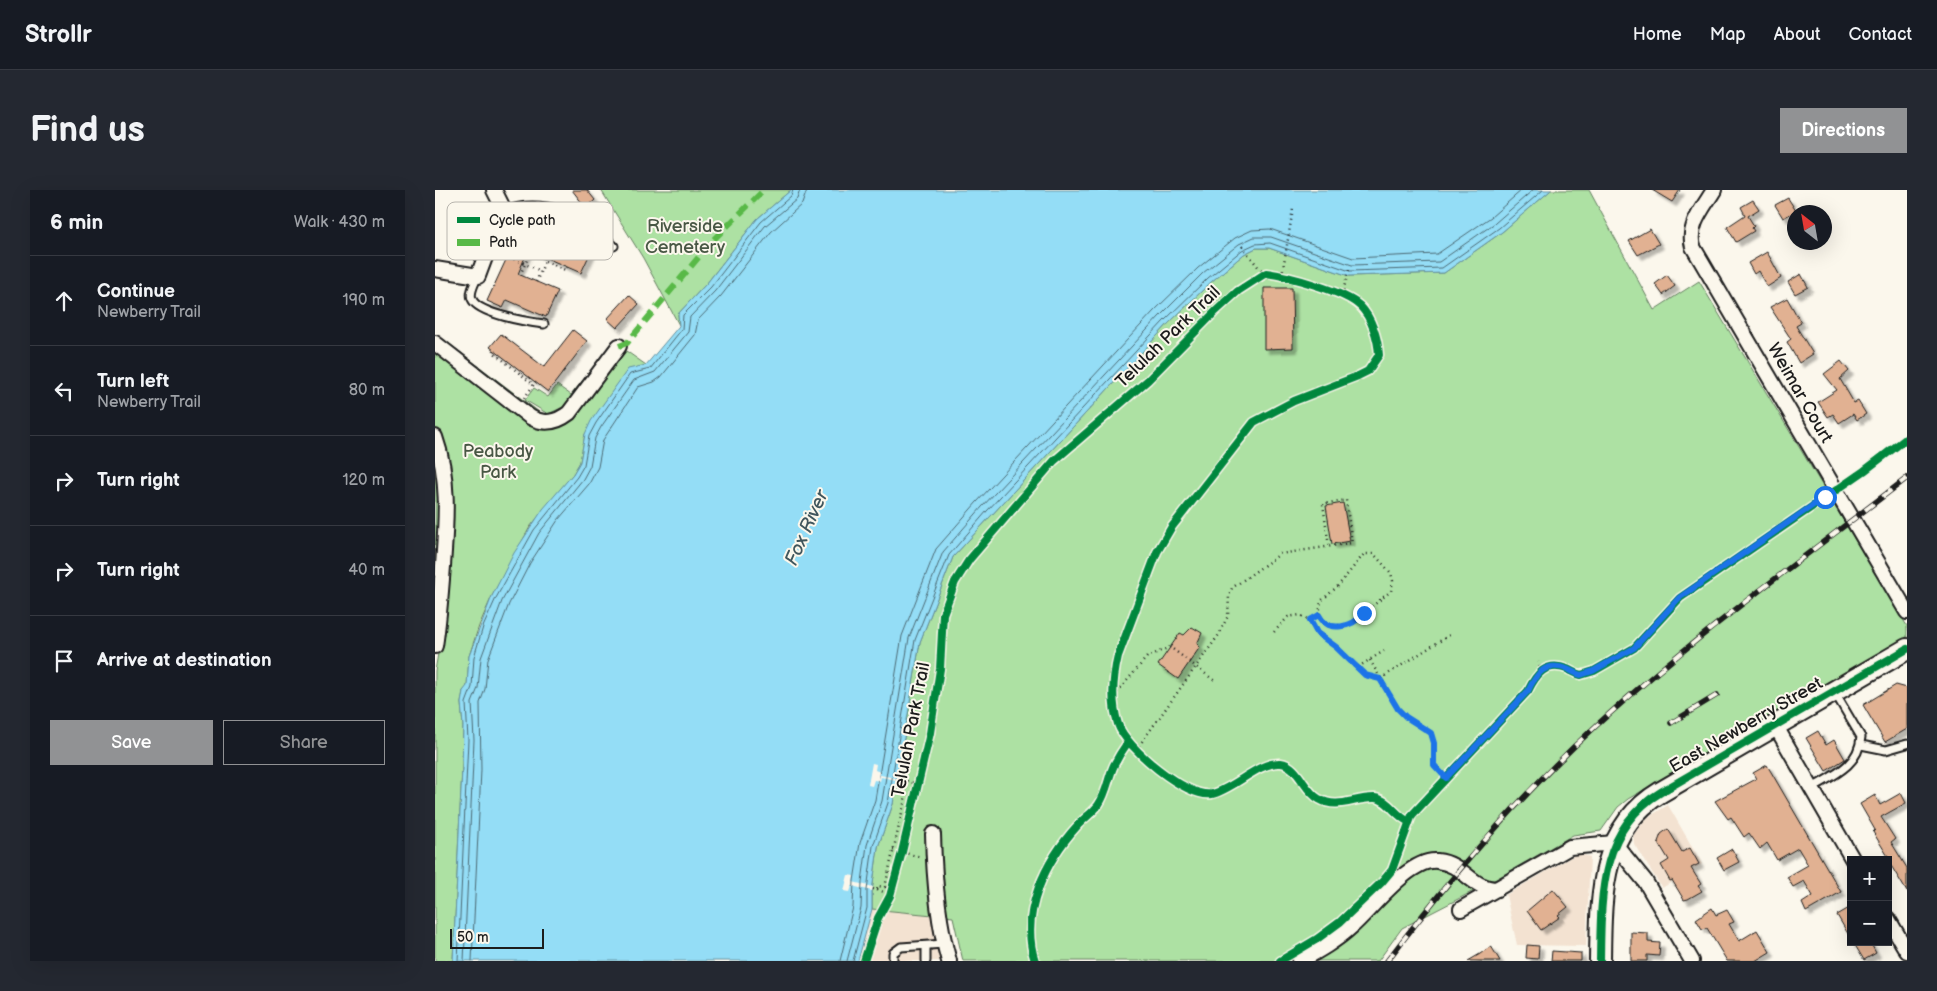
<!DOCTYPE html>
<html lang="en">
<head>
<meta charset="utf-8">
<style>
  :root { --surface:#171b24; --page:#242831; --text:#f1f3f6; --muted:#9ea1a6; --line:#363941; --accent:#919294 }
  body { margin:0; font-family:"Balsamiq Sans",sans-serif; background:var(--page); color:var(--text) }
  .controls { position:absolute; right:15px; bottom:15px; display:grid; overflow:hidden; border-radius:0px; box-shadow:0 5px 20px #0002 }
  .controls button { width:45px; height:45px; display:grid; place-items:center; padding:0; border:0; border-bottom:1px solid var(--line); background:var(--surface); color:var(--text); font:25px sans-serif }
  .compass { position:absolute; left:1352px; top:15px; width:45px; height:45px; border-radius:50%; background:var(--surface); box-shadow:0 5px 20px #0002; rotate:329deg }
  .scale { position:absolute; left:15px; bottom:12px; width:94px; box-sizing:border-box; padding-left:5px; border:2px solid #1c1c1c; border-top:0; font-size:14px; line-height:18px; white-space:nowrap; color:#1c1c1c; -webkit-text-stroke:4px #fbf7ec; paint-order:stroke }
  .stop { position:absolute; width:15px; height:15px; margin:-11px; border:4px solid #1a73e8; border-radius:50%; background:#fff }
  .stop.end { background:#1a73e8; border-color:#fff; box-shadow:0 1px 5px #0008 }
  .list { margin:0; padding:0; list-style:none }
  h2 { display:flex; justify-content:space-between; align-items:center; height:65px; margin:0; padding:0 20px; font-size:21px }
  h2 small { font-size:16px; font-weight:400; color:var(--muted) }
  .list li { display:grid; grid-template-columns:32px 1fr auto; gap:15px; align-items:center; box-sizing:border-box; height:90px; padding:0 20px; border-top:1px solid var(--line) }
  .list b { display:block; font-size:19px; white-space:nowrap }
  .list p { margin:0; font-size:16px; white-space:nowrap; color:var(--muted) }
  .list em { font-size:16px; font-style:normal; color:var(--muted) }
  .actions { display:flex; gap:10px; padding:15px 20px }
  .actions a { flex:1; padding:11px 0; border:1px solid var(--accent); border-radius:0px; text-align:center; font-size:18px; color:var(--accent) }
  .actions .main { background:var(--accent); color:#fff }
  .icon { flex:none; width:28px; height:28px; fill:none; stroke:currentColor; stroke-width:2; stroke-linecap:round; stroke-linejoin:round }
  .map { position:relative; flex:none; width:1472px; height:771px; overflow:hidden; border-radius:0px }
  header { display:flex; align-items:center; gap:30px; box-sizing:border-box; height:70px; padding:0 25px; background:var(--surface); border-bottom:1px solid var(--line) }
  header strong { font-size:24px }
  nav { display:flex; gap:28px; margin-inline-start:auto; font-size:18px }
  .intro { display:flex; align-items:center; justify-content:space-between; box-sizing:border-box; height:120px; padding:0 30px }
  h1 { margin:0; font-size:35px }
  .button { padding:12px 22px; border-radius:0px; background:var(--accent); color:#fff; font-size:18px; font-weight:700 }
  main { display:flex; gap:30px; padding:0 30px }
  aside { flex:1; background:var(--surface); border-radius:0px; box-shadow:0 5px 20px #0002 }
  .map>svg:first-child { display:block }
</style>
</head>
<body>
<header>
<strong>Strollr</strong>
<nav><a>Home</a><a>Map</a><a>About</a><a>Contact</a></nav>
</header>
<div class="intro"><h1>Find us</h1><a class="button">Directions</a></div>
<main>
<aside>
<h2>6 min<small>Walk · 430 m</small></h2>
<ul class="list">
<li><svg class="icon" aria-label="ahead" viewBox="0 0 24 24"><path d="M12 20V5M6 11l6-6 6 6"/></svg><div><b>Continue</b><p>Newberry Trail</p></div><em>190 m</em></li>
<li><svg class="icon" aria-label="left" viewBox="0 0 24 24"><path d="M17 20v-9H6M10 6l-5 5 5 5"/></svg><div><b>Turn left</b><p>Newberry Trail</p></div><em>80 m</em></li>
<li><svg class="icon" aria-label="right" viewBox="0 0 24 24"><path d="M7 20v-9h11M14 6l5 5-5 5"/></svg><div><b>Turn right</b></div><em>120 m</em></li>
<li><svg class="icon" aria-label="right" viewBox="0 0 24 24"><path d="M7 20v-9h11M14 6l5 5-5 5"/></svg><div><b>Turn right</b></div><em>40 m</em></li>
<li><svg class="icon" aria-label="arrive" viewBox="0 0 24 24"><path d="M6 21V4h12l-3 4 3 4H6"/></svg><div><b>Arrive at destination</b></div></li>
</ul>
<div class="actions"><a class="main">Save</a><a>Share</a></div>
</aside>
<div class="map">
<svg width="1472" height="771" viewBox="0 0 1472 771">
  <defs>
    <filter id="shadow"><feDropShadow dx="4.5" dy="4.5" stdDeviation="1" flood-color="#0004"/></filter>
  </defs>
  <rect width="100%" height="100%" fill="#fbf7ec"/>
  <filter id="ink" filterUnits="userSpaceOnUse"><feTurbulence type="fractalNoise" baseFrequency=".02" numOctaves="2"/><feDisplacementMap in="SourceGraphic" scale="10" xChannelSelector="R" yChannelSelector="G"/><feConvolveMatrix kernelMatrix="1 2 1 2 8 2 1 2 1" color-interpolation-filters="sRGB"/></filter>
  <g filter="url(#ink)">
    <!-- built -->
    <g fill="#f3e2d1">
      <path d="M 1233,615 L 1267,674 L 1227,698 L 1199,654 L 1198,645 L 1212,628 Z"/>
      <path d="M 1145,664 L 1155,667 L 1151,756 L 1082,755 L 1071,705 L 1138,666 Z"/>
      <path d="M 437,719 L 496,725 L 507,771 L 423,771 Z"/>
    </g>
    <!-- green -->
    <g fill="#ade1a3" stroke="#647e60">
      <path d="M 166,0 L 356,0 L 322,29 L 272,93 L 243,124 L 244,135 L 208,68 Z"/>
      <path d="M 1116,0 L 1154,0 L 1219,120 L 1264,91 L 1472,436 L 1472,447 L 1193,609 L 1183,617 L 1166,641 L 1138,645 L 1054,693 L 967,738 L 943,771 L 528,771 L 518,727 L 437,719 L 437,701 L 443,657 L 458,614 L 485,452 L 518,367 L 733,134 L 776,92 L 809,64 L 821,58 L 834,58 L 914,86 L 1009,83 L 1067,42 Z"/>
      <path d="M 0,147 L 8,149 L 104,222 C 113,225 120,226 126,218 L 113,224 L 90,210 L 99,198 L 113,207 L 122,195 L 136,205 L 165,169 L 184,156 L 211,175 L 150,244 L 145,272 L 138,284 L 95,337 L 57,406 L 44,436 L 34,466 L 32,497 L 28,501 L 26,513 L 28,536 L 27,578 L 18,771 L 0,771 L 0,481 L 4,458 L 0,456 Z"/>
    </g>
    <!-- water -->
    <path fill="#94ddf6" stroke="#64909f" d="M 356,0 L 1116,0 L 1067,42 L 1009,83 L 914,86 L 834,58 L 821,58 L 809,64 L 776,92 L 733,134 L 518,367 L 485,452 L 458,614 L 443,657 L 437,701 L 437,719 L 423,771 L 18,771 L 27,578 L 28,536 L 26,513 L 28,501 L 32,496 L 34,466 L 57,406 L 79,363 L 108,319 L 138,284 L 145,272 L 150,244 L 156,231 L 193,179 L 211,175 L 244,136 L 243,124 L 272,93 L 322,29 Z"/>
    <!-- pier -->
    <g fill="#fbf7ec">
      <path d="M 437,573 L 441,574 L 440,580 L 445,582 L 445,585 L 461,588 L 461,590 L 446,587 L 445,591 L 439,590 L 437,596 L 433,595 Z"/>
      <path d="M 413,685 L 419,686 L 418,692 L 438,697 L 437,701 L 417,696 L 415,702 L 409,701 Z"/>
    </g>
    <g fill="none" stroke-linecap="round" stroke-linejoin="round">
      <!-- shore -->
      <g stroke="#4c6973" stroke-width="1">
        <path d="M 23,771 L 33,550 L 31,513 L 37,497 L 39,467 L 48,437 L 61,408 L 99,340 L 142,287 L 149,275 L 154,246 L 161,233 L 195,184 L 215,179 L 247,139 L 248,125 L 276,97 L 326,32 L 356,6 L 358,0"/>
        <path d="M 29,771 L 39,550 L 37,513 L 43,498 L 46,468 L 67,411 L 104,343 L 148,289 L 155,276 L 160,248 L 166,237 L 199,190 L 220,182 L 253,142 L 255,127 L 280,101 L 330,36 L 362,9 L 365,0"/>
        <path d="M 37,771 L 46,580 L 45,513 L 50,499 L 53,469 L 74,414 L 95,373 L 123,330 L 154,294 L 163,277 L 168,250 L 203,197 L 219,192 L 226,187 L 260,145 L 263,130 L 286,106 L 336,42 L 367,14 L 372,0"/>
        <path d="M 405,771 L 418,717 L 419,691 L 425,653 L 440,610 L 467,446 L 501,359 L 542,312 L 719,121 L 763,78 L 800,48 L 817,40 L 835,39 L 918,68 L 1002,64 L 1056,27 L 1087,0"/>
        <path d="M 412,771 L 426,718 L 427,692 L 432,655 L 447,611 L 474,448 L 508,362 L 547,317 L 725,126 L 768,83 L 804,54 L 819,47 L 836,47 L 917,75 L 1004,72 L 1060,33 L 1098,0"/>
        <path d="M 418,771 L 432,718 L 432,700 L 438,656 L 453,613 L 480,450 L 514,365 L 552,321 L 729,131 L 773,88 L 807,60 L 820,54 L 835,53 L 915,81 L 1007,78 L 1064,38 L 1108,0"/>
      </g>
    </g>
    <!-- building -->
    <g fill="#e1b192" stroke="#1c1c1c" filter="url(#shadow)">
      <path d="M 137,0 L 152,0 L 160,10 L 151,18 Z"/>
      <path d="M 1217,0 L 1245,0 L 1237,12 Z"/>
      <path d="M 1353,8 L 1361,21 L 1348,28 L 1340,15 Z"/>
      <path d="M 1318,10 L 1324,19 L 1313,26 L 1319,36 L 1317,38 L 1319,41 L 1301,52 L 1292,37 L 1310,25 L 1306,17 Z"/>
      <path d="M 97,21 L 109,26 L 105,35 L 158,57 L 146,83 L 93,60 L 83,84 L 123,101 L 111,127 L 72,110 L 68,118 L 52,111 L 93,22 Z"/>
      <path d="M 1215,39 L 1224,54 L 1203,65 L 1194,51 Z"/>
      <path d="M 1332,62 L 1346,88 L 1332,97 L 1323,81 L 1319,84 L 1313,73 Z"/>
      <path d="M 1366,84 L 1373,97 L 1360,104 L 1353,92 Z"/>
      <path d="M 1232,85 L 1240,96 L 1228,105 L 1220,94 Z"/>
      <path d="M 829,98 L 857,98 L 858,158 L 829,159 Z"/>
      <path d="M 194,105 L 204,114 L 182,138 L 172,129 Z"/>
      <path d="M 1352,108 L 1366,133 L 1361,136 L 1378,164 L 1364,173 L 1352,152 L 1356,149 L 1335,117 Z"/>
      <path d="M 138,140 L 152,151 L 113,202 L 55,157 L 66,144 L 109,177 Z"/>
      <path d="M 1406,171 L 1414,181 L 1405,189 L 1419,213 L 1423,211 L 1431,224 L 1422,230 L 1418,224 L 1404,233 L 1398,224 L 1393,227 L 1383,212 L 1402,200 L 1389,184 Z"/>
      <path d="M 908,313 L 915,351 L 897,354 L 891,316 Z"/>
      <path d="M 757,437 L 767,443 L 762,454 L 765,457 L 743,489 L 723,475 L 745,443 L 749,445 Z"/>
      <path d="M 1461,495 L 1472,498 L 1472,539 L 1450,552 L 1428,515 Z"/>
      <path d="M 1383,541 L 1391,555 L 1399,550 L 1410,569 L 1391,581 L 1371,548 Z"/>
      <path d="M 1332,575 L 1406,702 L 1371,722 L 1367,713 L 1378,706 L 1369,691 L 1358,697 L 1352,687 L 1373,675 L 1363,658 L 1342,670 L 1332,653 L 1325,659 L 1314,643 L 1309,647 L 1296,627 L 1293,629 L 1280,611 L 1321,589 L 1318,583 Z"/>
      <path d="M 1466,603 L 1471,613 L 1446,627 L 1460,649 L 1456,652 L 1472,678 L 1472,702 L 1452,669 L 1454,668 L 1438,642 L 1440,640 L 1425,614 L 1440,605 L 1445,615 Z"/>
      <path d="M 1233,639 L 1247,662 L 1255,658 L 1264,674 L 1256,678 L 1266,694 L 1263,696 L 1267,701 L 1253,709 L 1249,710 L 1237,690 L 1235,691 L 1226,675 L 1234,670 L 1223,652 L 1226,644 Z"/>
      <path d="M 1297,659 L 1304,672 L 1289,680 L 1282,668 Z"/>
      <path d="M 1118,699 L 1133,717 L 1123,725 L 1125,727 L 1106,740 L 1092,721 Z"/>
      <path d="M 1416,717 L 1416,749 L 1402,725 Z"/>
      <path d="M 1277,718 L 1281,725 L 1292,720 L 1299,732 L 1294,734 L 1304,751 L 1322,740 L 1335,762 L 1320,771 L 1292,771 L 1272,738 L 1267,739 L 1261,729 Z"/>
      <path d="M 1196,742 L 1213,743 L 1213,752 L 1225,753 L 1224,766 L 1212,765 L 1212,771 L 1196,771 Z"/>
      <path d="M 1418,752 L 1435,752 L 1441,763 L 1429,770 Z"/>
      <path d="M 1092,755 L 1104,756 L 1103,769 L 1091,768 Z"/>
      <path d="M 1056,756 L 1065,771 L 1033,771 L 1045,764 Z"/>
      <path d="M 1117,761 L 1146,763 L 1146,771 L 1116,771 Z"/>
    </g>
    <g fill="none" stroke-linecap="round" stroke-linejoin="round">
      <!-- service casing -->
      <g stroke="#1c1c1c" stroke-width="11">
        <g id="service">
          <path d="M 67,22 C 94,10 133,17 156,34 C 165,40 171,49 179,56"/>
          <path d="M 43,86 C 40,93 34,102 37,109 C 43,124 93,132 109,134"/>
          <path d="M 1426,555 L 1451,560 L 1472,554"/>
          <path d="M 1377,598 C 1399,585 1424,575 1426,547 L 1400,503"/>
          <path d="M 491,757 L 491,771"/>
          <path d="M 458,771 L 458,763 L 466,757 L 509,754"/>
        </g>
      </g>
      <!-- minor casing -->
      <g stroke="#1c1c1c" stroke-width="18">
        <g id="minor">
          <path d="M 1279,0 C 1268,18 1252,36 1258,57 L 1472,422"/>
          <path d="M 0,79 L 43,86 L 67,22 L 66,14 L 59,0"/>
          <path d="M 0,153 L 95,227 C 109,235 121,233 134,223 L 184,156"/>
          <path d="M 0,247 C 15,289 11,332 8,376 C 6,403 4,430 0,456"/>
          <path d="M 1340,535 L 1418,670"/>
          <path d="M 498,644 C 499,686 502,730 514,771"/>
          <path d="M 1026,719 L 1135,657 L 1179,653 L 1210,691 L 1257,771"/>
          <path d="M 1453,729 L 1472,761"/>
          <path d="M 865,771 C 883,761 901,751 916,737 C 936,720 974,668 1002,671 C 1030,674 1034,698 1062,699"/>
        </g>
      </g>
      <!-- secondary casing -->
      <g stroke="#1c1c1c" stroke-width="24">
        <path id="secondary" d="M 1165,771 C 1166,707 1164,639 1226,602 L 1472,459"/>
      </g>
      <!-- path -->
      <g stroke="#1c1c1c" stroke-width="2.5" stroke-dasharray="1 4" stroke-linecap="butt">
        <path d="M 807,56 L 824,78 L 831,83"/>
        <path d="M 65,63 L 106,81"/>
        <path d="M 110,71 L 130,80 L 132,77"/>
        <path d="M 85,85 L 96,61"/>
        <path d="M 847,85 L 858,19"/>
        <path d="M 101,92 L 110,71 L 109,67"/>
        <path d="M 907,105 L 914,79"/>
        <path d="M 59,160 L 58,162 L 99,195"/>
        <path d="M 89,208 L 100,193"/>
        <path d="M 875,430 L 882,443 L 901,457 L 930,485 L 945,489 L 1016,444"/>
        <path d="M 839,442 L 853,427 L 865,425 L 875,430 L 884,425 L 886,411 L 903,396 L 929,364 L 939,364 L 956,383 L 958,391 L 956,401 L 914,435 L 895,436 L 888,432 L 884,425"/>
        <path d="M 935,470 L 963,519 L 971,527 L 996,543 L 999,553 L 999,575 L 1011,588"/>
        <path d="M 1103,471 L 1106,481"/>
        <path d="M 923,477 L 949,461"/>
        <path d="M 679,506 L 712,467 L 735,457 L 780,491"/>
        <path d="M 701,560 L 783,446 L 793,426 L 794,406 L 797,398 L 845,364 L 917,353 L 911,310 L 888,314 L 894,357"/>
        <path d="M 467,590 L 483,594"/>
        <path d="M 458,660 L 486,667"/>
        <path d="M 438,699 L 442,700 L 443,696 L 450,697 L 471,605 L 467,590 L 461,589"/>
        <path d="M 442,700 L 456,704"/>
      </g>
      <!-- service -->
      <use href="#service" stroke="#fbf7ec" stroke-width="7"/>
      <!-- minor -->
      <use href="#minor" stroke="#fbf7ec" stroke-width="14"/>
      <!-- secondary -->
      <use href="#secondary" stroke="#fbf7ec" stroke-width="20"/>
      <!-- rail casing -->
      <g stroke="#1c1c1c" stroke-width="5.5">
        <g id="rail">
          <path d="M 1236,533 L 1282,505"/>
          <path d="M 952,771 C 1016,687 1084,606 1162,535 C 1260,446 1367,369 1472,288"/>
        </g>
      </g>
      <!-- rail -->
      <use href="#rail" stroke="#fbf7ec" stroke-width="4" stroke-dasharray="11" stroke-linecap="butt"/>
      <!-- quiet -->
      <path stroke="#58b947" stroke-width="6" stroke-dasharray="12 6" stroke-linecap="butt" d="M 184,156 L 192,153 L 278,50 L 329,0"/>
      <!-- cycleway casing -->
      <g stroke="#fbf7ec" stroke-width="11">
        <g id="cycleway">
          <path d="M 429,771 L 443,728 L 455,706 L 467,662 L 495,543 L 505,479 L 508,424 L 520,392 L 534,370 L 619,271 L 713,190 L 781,121 L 803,101 L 831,83 C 853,86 909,101 925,116 C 937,128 943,149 944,165 L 933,181 L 923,186 L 859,211 L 819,232 L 736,338 L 722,362 L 683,466 C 678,487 676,513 683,534 C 690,557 752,609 777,604 C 799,599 824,571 846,573 C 863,575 869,601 884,609 C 903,620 920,607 940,608 C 953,609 961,626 973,631"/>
          <path d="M 600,771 C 584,723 611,670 643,635 C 649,628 659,622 664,614 C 672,602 673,588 679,575 C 683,567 688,559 693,552"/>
          <path d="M 845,771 L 882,749 L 905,732 L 947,692 L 957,680 L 977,625 L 1093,501 C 1101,484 1111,471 1132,479 C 1137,481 1141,484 1146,485 L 1159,481 L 1199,458 L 1245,408 L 1429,281 L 1472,248"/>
          <path d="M 1165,771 C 1166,707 1164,639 1226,602 L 1472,459"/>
        </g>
      </g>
      <!-- cycleway -->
      <use href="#cycleway" stroke="#00873e" stroke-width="8"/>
    </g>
  </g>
  <g fill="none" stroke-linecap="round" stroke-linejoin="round" filter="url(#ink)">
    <!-- route -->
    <path stroke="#1a73e8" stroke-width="6" d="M 929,423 C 918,437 893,444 884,425 L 875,430 L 882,443 L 901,457 L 930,485 L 945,489 L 963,519 L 971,527 L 996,543 L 999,553 L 999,575 L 1011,588 L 1093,501 C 1101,484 1110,471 1132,479 C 1137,481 1141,484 1146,485 L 1158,481 L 1199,458 L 1244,408 L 1390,307"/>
  </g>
  <g text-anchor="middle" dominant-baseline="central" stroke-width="4" stroke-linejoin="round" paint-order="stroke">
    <!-- park labels -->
    <g font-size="18" fill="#485744" stroke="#fbf7ec">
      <text x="250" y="36">Riverside<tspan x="250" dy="21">Cemetery</tspan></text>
      <text x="63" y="261">Peabody<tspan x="63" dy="21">Park</tspan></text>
    </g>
    <!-- street labels -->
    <g font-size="18" fill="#1c1c1c" stroke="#fbf7ec">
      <text transform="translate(733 147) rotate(-44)">Telulah Park Trail</text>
      <text transform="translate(1365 203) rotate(60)">Weimar Court</text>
      <text transform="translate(1311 535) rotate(-30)">East Newberry Street</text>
      <text transform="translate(476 540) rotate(-79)">Telulah Park Trail</text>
    </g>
    <!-- water labels -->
    <g font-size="19" font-style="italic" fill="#40565d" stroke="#fbf7ec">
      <text transform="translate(372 338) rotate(-66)">Fox River</text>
    </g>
  </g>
  <!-- legend -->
  <rect x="12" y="12" width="166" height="58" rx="8" fill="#fbf7ec" stroke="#b8b5ae" stroke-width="1"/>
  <rect x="22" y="27" width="23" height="6" fill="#00873e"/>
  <rect x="22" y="49" width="23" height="7" fill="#58b947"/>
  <g font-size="14" fill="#1c1c1c">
    <text x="54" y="35">Cycle path</text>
    <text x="54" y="57">Path</text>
  </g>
</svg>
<div class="controls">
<button>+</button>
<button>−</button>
</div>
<svg class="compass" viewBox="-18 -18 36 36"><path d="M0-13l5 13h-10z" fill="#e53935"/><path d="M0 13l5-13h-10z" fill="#9ea1a6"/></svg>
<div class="scale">50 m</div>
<div class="stop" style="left:1390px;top:307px"></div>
<div class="stop end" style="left:929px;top:423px"></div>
</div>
</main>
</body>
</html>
